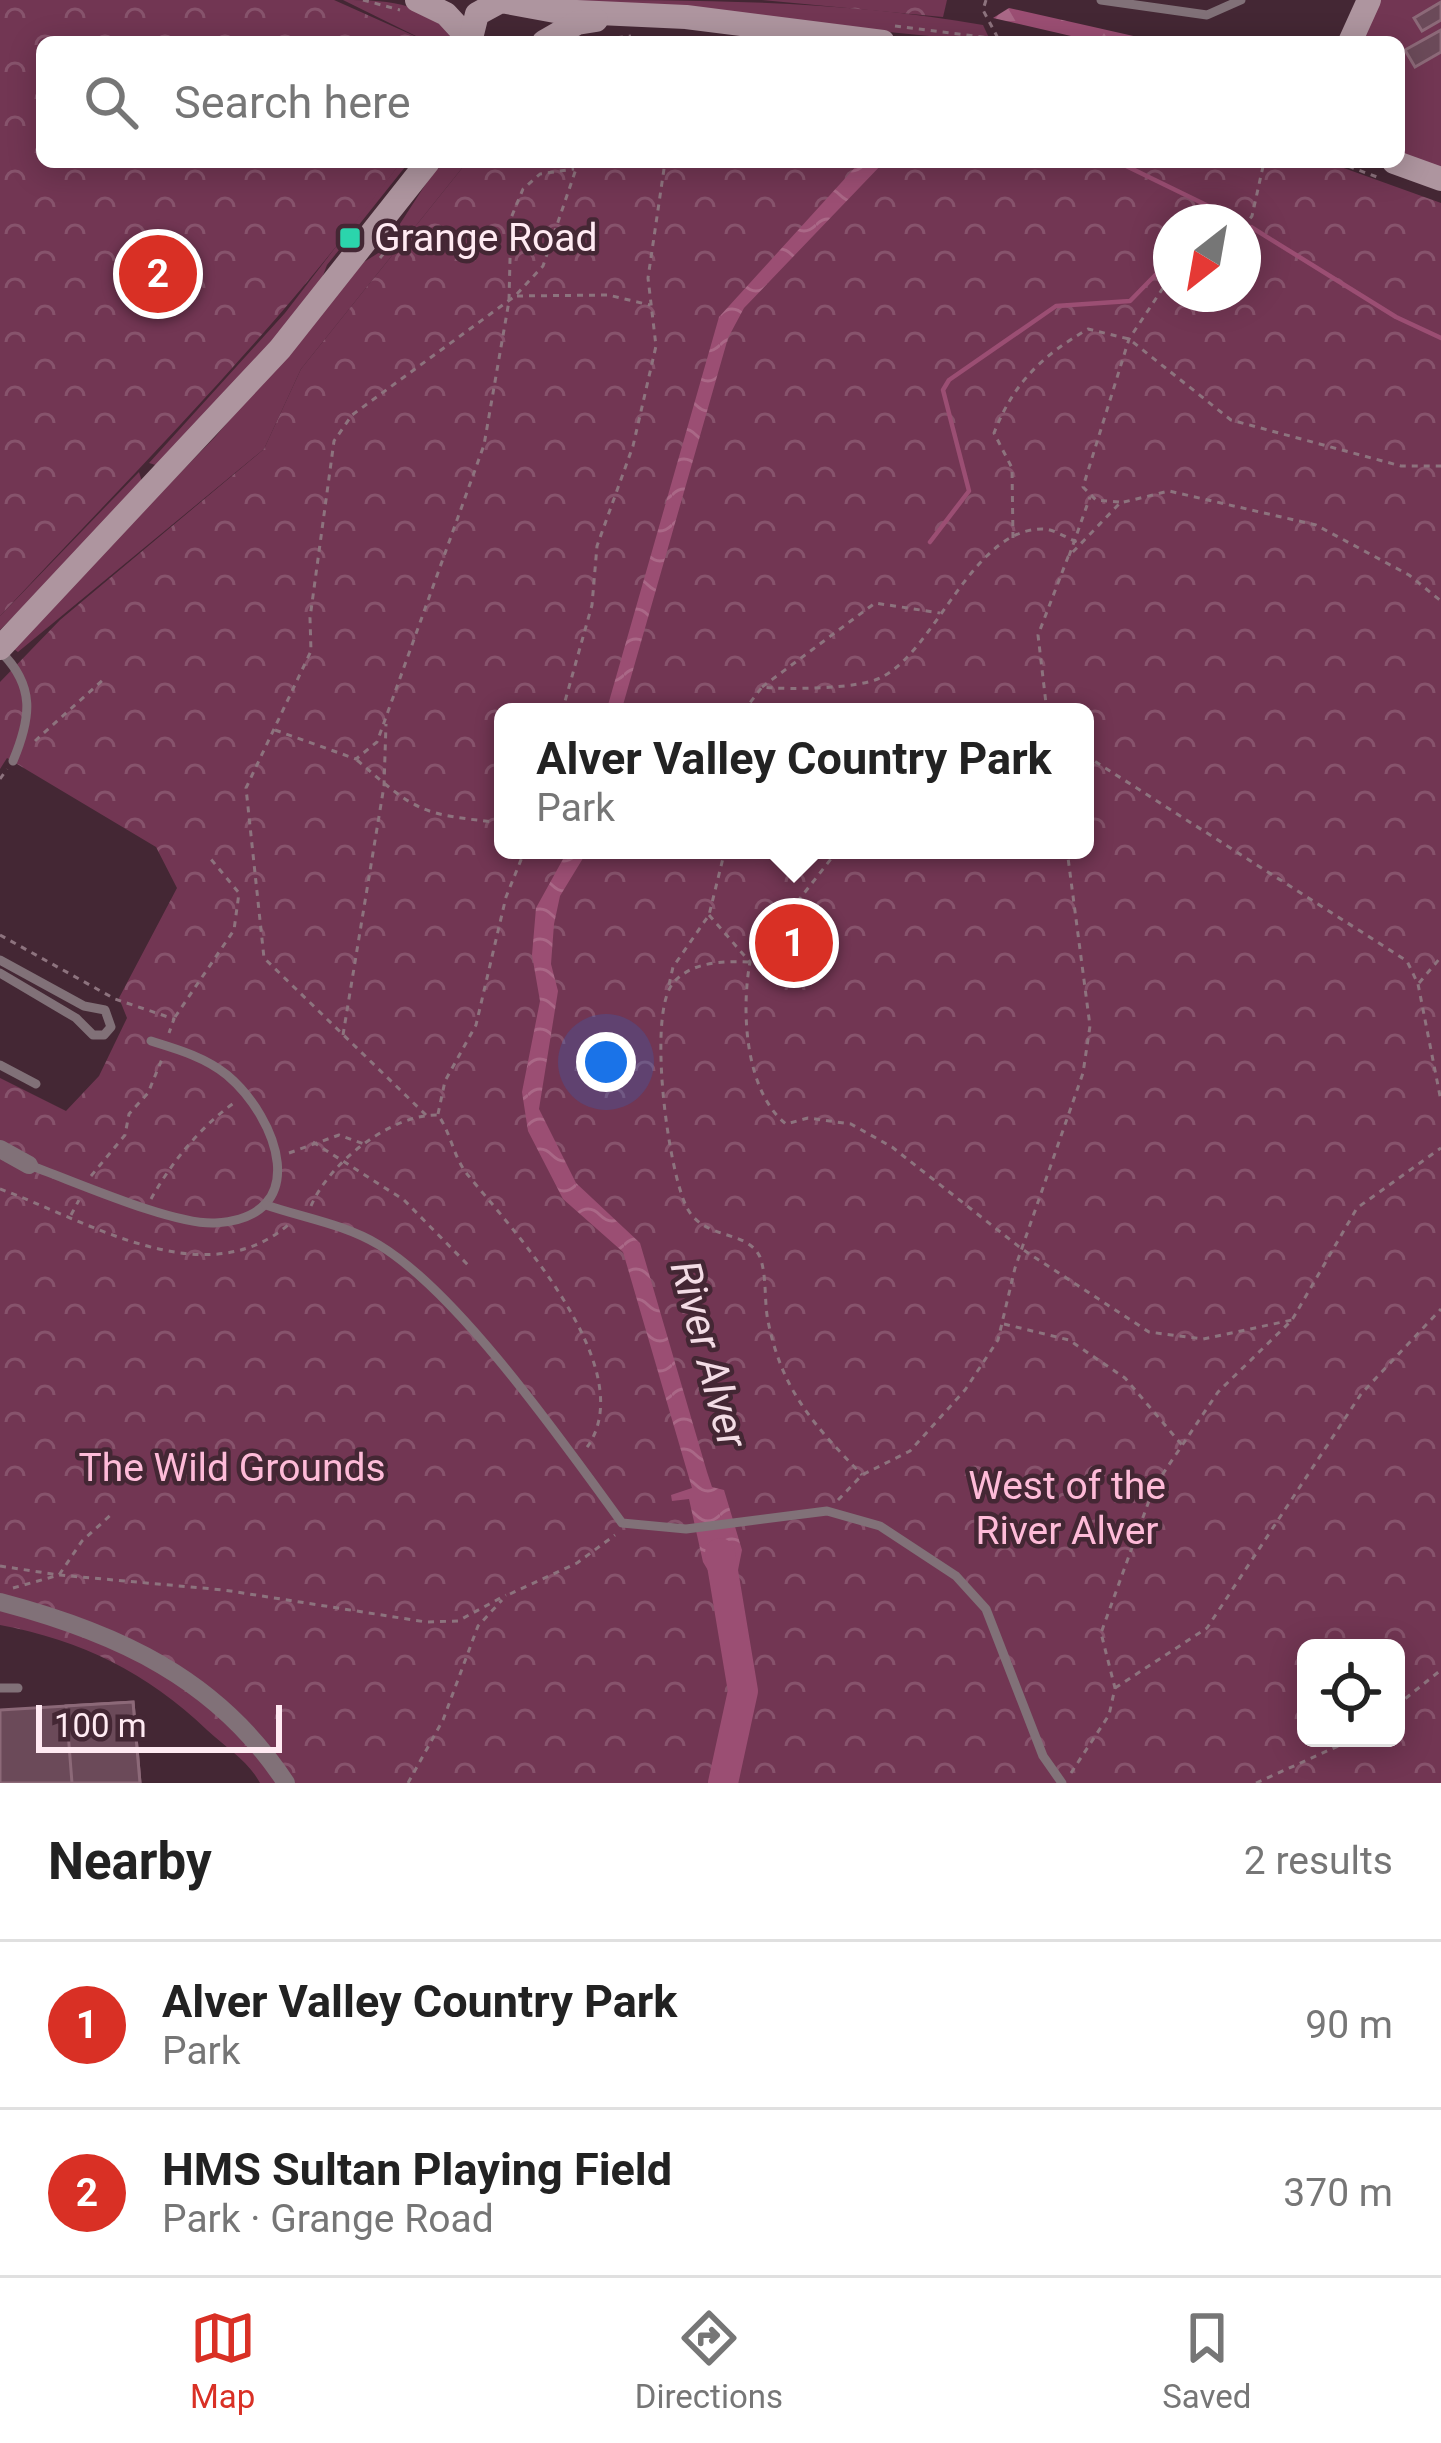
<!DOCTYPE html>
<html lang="en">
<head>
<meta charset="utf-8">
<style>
  :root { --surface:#fff; --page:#f2f2f2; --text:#222; --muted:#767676; --line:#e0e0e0; --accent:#d93025 }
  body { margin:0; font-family:Roboto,sans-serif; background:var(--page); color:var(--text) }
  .controls { position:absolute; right:36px; bottom:36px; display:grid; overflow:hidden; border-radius:18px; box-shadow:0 6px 30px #0003 }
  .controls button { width:108px; height:108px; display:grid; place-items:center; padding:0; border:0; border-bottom:3px solid var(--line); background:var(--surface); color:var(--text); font:60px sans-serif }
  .compass { position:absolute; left:1153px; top:204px; width:108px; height:108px; border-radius:50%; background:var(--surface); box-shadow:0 6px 30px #0003; rotate:211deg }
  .scale { position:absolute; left:36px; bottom:30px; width:246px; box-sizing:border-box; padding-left:12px; border:6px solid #ffeaf2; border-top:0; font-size:33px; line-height:42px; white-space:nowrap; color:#ffeaf2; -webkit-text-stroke:9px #442734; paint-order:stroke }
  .you { position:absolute; left:606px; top:1062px; width:42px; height:42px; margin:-30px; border:9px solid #fff; border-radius:50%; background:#1a73e8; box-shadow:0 0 0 18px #1a73e833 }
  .badge { display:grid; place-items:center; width:78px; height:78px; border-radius:50%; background:var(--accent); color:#fff; font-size:39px; font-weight:700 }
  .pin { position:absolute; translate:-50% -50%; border:6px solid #fff; box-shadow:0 3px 12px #0006 }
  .popup { position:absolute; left:494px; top:703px; width:600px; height:156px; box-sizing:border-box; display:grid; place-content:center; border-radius:18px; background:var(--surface); filter:drop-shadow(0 3px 9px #0005); font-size:39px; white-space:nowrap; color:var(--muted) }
  .popup b { font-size:45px; color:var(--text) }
  .popup::after { content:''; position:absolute; left:50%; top:100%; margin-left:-24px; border:24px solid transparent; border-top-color:var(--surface) }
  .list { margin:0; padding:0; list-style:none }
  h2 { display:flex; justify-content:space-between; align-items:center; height:156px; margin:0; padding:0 48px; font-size:51px }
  h2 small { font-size:39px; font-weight:400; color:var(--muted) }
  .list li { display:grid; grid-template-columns:78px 1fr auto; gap:36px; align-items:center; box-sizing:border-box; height:168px; padding:0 48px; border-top:3px solid var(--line) }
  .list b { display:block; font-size:45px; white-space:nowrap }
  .list p { margin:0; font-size:39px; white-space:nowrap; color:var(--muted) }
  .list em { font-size:39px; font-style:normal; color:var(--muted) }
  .icon { flex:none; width:66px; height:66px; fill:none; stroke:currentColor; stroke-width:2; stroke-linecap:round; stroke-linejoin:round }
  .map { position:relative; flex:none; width:1441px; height:1783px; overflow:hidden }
  .search { position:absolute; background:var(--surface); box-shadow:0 6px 30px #0003; left:36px; right:36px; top:36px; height:132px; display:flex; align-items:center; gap:30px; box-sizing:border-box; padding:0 42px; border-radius:18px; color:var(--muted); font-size:45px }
  .sheet { height:492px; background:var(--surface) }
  nav { display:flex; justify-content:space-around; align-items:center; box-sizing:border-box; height:168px; border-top:3px solid var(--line); background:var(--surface); font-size:33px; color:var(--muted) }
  nav a { display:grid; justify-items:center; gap:6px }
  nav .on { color:var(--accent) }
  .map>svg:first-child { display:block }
</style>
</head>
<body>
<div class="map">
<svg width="1441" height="1783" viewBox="0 0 1441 1783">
  <defs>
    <pattern id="forest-firs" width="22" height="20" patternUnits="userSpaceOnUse" patternTransform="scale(3)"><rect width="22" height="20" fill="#9b4e73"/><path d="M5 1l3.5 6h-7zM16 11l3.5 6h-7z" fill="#aa6887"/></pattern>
    <pattern id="park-crowns" width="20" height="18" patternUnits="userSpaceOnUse" patternTransform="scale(3)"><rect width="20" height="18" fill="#723653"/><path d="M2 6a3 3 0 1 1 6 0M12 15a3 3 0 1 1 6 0" fill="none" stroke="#87536c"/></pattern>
    <pattern id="water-waves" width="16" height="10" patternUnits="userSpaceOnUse" patternTransform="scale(3)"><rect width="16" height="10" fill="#9b4e73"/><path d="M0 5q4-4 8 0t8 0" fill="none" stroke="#aa6887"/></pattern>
  </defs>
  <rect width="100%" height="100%" fill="#442734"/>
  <!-- grass -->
  <g fill="#723653">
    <path d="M 343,0 C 396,0 425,4 464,42 L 428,42 Z"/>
    <path d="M 558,0 C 700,0 843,0 983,25 L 991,42 Z"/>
    <path d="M 1379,0 L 1441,0 L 1441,170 L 1399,155 L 1399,42 L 1360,42 Z"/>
    <path d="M 401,162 L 409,162 L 327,265 L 316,294 L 162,467 L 149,463 L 285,313 Z"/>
    <path d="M 440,162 L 467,162 L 301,369 L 264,449 L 18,652 L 11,647 L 215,437 L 364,262 L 383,250 Z"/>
    <path d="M 139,472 L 143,485 L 0,630 L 0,616 Z"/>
  </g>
  <!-- forest -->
  <path fill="url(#forest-firs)" d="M 1009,8 L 1160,42 L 1097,42 L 993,18 Z"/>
  <!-- park -->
  <g fill="url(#park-crowns)" fill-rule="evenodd">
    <path d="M 0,0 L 334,0 L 428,42 L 42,42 L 42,162 L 401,162 C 281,327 139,467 0,616 Z"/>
    <path d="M 762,0 L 947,0 L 943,17 Z"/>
    <path d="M 467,162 L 1327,162 L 1441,203 L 1441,1783 L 260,1783 C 247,1759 226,1748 207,1730 C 148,1673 81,1640 0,1625 L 0,1078 L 66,1111 L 99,1076 L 127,1018 L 119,998 L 177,888 L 156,847 L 7,758 L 0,769 L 0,682 L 60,620 L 264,449 L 301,369 ZM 1171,222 L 1243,222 L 1243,294 L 1171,294 ZM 503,712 L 1085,712 L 1085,850 L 503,850 ZM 1306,1648 L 1396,1648 L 1396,1738 L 1306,1738 Z"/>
  </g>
  <!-- water -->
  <g fill="url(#water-waves)">
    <path d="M 860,162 L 884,162 L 744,308 L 728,338 L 621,712 L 606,712 L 719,317 Z"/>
    <path d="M 568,850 L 588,850 L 560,896 L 554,924 L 551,964 L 558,991 L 539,1109 L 576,1183 L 640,1243 L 707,1472 L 712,1487 L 724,1490 L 742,1550 L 735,1585 L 721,1592 L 703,1562 L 689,1499 L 672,1501 L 671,1495 L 692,1488 L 623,1252 L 563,1199 L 528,1131 L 522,1092 L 540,1001 L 532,955 L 536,908 Z"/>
  </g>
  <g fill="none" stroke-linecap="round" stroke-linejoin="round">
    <!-- stream -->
    <g stroke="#9b4e73" stroke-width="4.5">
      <path d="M 1118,162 L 1237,220"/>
      <path d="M 1200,222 L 1211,207"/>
      <path d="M 1251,227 L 1396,317 L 1441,338"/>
      <path d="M 930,542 L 969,491 L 943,390 L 949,380 L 1056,306 L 1130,301 L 1171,259"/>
    </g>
    <!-- river -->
    <path stroke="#9b4e73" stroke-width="30" d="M 720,1553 L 743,1691 L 723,1783"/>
  </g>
  <!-- building -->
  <g fill="#6b4a59" stroke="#8c6978" stroke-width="3">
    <path d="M 1441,2 L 1441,20 L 1422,31 L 1414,18 Z"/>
    <path d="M 1441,30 L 1441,52 L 1415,67 L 1405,50 Z"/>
    <path d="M 133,1702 L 140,1783 L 0,1783 L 0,1710 Z"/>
    <path d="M 133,1702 L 140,1783 L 72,1783 L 66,1706 Z"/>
  </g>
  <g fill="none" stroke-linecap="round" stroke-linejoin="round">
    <!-- path -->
    <g stroke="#8d737e" stroke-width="3" stroke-dasharray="6 6" stroke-linecap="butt">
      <path d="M 363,0 L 400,10"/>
      <path d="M 986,0 L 983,10 L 1000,42"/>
      <path d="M 895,26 L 1023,42"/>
      <path d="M 605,39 L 631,36"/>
      <path d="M 1337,162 L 1377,177"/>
      <path d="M 1243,228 L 1252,216 L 1264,162"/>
      <path d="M 380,258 L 400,233"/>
      <path d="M 517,296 L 608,295 L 650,305"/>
      <path d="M 1119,502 L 1096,500 L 1083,487 L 1129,339 L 1171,276"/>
      <path d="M 1013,538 L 1012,468 L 994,433 C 1014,382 1042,356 1088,329 L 1129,339 L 1231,420 L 1401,466 L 1441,466"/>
      <path d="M 1069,556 L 1090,497"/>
      <path d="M 762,687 L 875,603 L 940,613"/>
      <path d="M 562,712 L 592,605 L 597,546 L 633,446 L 656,346 L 648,278 L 665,162"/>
      <path d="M 743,712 L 762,687 C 787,690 861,689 882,677 C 937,649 973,526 1045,529 C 1055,530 1069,539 1079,543"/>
      <path d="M 1047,712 L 1038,635 L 1068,557 L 1120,503 L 1169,491 L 1316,525 L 1409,575 L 1441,601"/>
      <path d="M 275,730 L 356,759 L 377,742 L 484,445 L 509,301 L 511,218 L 523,189 L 540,174 L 574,169"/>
      <path d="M 35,741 L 105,678"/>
      <path d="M 1085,755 L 1407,961 L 1418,984 L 1441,1101"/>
      <path d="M 357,760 C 419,814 421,814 503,823"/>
      <path d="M 0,779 L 7,769"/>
      <path d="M 838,850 L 750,962 C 724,961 692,961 673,983 C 647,1015 668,1171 687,1208 C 705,1241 747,1229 760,1257 C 767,1276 764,1302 768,1321 C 782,1391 814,1425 862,1475"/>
      <path d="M 709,915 L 750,962 C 741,1011 745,1091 786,1124 L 808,1118 L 851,1124 L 892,1147 L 1022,1249 L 1149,1332 L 1203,1339 L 1292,1320"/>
      <path d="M 0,935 L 115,999 L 174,1019 L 169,1033"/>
      <path d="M 1419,983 L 1441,957"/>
      <path d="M 669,985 L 673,967 L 709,915 L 725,850"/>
      <path d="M 175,1017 L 234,930 L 239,893 L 210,858"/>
      <path d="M 343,1035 L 384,786 L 386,724"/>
      <path d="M 438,1114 L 445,1081 L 476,1025 L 506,897 L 525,850"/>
      <path d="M 426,1115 L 264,958 L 246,788 L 311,651 L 310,618 L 334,441 L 352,415 L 515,296 L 543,266 L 576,169 L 584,162"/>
      <path d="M 313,1142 L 404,1200 L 470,1267"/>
      <path d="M 289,1153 L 339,1135 L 364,1144"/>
      <path d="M 91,1176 L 125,1135 L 129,1114 L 148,1093 L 162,1059"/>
      <path d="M 0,1189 C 88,1221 204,1296 288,1225"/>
      <path d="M 151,1199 C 171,1163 201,1126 234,1103"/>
      <path d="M 311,1206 C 329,1163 391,1114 438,1115 C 451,1133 453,1156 467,1174 C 512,1229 646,1372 585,1450"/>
      <path d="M 71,1215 L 79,1200"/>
      <path d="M 1004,1324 L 1069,1340 L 1125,1378 L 1182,1445"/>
      <path d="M 838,1500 L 862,1475 L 910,1451 L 965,1390 L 998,1340 L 1015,1268 L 1083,1073 L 1090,1026 L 1067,850"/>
      <path d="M 0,1566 L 59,1575 L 82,1541 L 114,1512"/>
      <path d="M 13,1588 L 59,1575 L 224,1590 L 426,1622 L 458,1621 L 506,1595"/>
      <path d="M 510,1594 L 577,1563 L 615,1535"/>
      <path d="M 1115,1688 L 1207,1628 L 1361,1394 L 1441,1309"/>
      <path d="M 1396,1706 L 1441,1670"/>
      <path d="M 1071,1773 L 1109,1715 L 1115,1688 L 1101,1633 L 1154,1487 L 1218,1392 L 1292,1320 L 1357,1208 L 1441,1148"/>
      <path d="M 408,1783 L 443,1720 L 478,1626 L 502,1600"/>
      <path d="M 1256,1783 L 1356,1738"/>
    </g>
    <!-- lane -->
    <g stroke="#817178" stroke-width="9">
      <path d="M 1101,0 L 1207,15 L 1241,0"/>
      <path d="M 0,651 C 36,686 31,718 13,761"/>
      <path d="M 0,960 L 84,1006 L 105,1010 L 111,1027 L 104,1035 L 93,1035 L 76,1018 L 0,973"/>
      <path d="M 0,1065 L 36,1084"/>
      <path d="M 29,1165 C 74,1181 172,1225 215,1223 C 314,1217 278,1118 227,1075 C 205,1057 177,1049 151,1041"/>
      <path d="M 266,1205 C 304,1218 344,1224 379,1245 C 459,1293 565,1445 622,1523 L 686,1529 L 827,1511 L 880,1526 L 956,1576 L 986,1609 L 1043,1756 L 1062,1783"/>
      <path d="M 0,1688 L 18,1688"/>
    </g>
    <!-- street -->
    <g stroke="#817178" stroke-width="18">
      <path d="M 0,1149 L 29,1165"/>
      <path d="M 0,1602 C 118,1633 218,1679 286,1783"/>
    </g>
    <!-- secondary -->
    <g stroke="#ae959f" stroke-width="24">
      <path d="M 417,0 L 446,14 L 469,39"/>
      <path d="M 470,42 L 477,14 L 501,1 L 555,11 L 686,17 L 883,42"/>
      <path d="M 544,42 L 577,23 L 596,20"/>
      <path d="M 1350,42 L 1369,0"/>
      <path d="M 1394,162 L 1441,179"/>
      <path d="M 0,648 L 280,349 L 428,162"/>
    </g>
  </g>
  <!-- markers -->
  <rect fill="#2bd5ac" stroke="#442734" stroke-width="4.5" x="338" y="226" width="24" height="24" rx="6"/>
  <g text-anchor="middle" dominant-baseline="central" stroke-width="9" stroke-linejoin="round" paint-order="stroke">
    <!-- poi labels -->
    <g font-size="39" fill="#ffeaf2" stroke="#442734" text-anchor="start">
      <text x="374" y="238">Grange Road</text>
    </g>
    <!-- park labels -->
    <g font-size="39" fill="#febbd8" stroke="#442734">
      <text x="232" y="1468">The Wild Grounds</text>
      <text x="1067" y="1486">West of the<tspan x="1067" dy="45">River Alver</tspan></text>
    </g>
    <!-- water labels -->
    <g font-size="42" font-style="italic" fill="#f3dce5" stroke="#442734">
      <text transform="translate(709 1354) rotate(75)">River Alver</text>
    </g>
  </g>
</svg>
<div class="controls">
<button><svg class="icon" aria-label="locate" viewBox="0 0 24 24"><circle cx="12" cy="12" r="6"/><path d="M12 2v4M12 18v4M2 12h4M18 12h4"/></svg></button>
</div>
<svg class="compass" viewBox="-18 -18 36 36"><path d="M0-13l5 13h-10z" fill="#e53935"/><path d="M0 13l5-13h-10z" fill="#767676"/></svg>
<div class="scale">100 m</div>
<div class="you"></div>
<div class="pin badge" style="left:794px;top:943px">1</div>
<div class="popup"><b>Alver Valley Country Park</b>Park</div>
<div class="pin badge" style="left:158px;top:274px">2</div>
<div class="search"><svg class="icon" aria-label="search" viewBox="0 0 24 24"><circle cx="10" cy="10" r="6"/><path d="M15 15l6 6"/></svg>Search here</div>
</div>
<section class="sheet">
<h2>Nearby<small>2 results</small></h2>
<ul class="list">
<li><span class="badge">1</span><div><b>Alver Valley Country Park</b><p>Park</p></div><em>90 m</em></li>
<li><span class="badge">2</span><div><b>HMS Sultan Playing Field</b><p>Park · Grange Road</p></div><em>370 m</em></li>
</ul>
</section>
<nav>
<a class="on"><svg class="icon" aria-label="map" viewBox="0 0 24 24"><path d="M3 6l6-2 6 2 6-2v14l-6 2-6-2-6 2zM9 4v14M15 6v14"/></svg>Map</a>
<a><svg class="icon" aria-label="directions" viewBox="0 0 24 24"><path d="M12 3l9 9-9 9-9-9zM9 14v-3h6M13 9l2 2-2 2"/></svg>Directions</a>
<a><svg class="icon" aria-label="saved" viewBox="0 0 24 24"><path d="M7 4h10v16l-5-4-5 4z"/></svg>Saved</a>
</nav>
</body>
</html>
